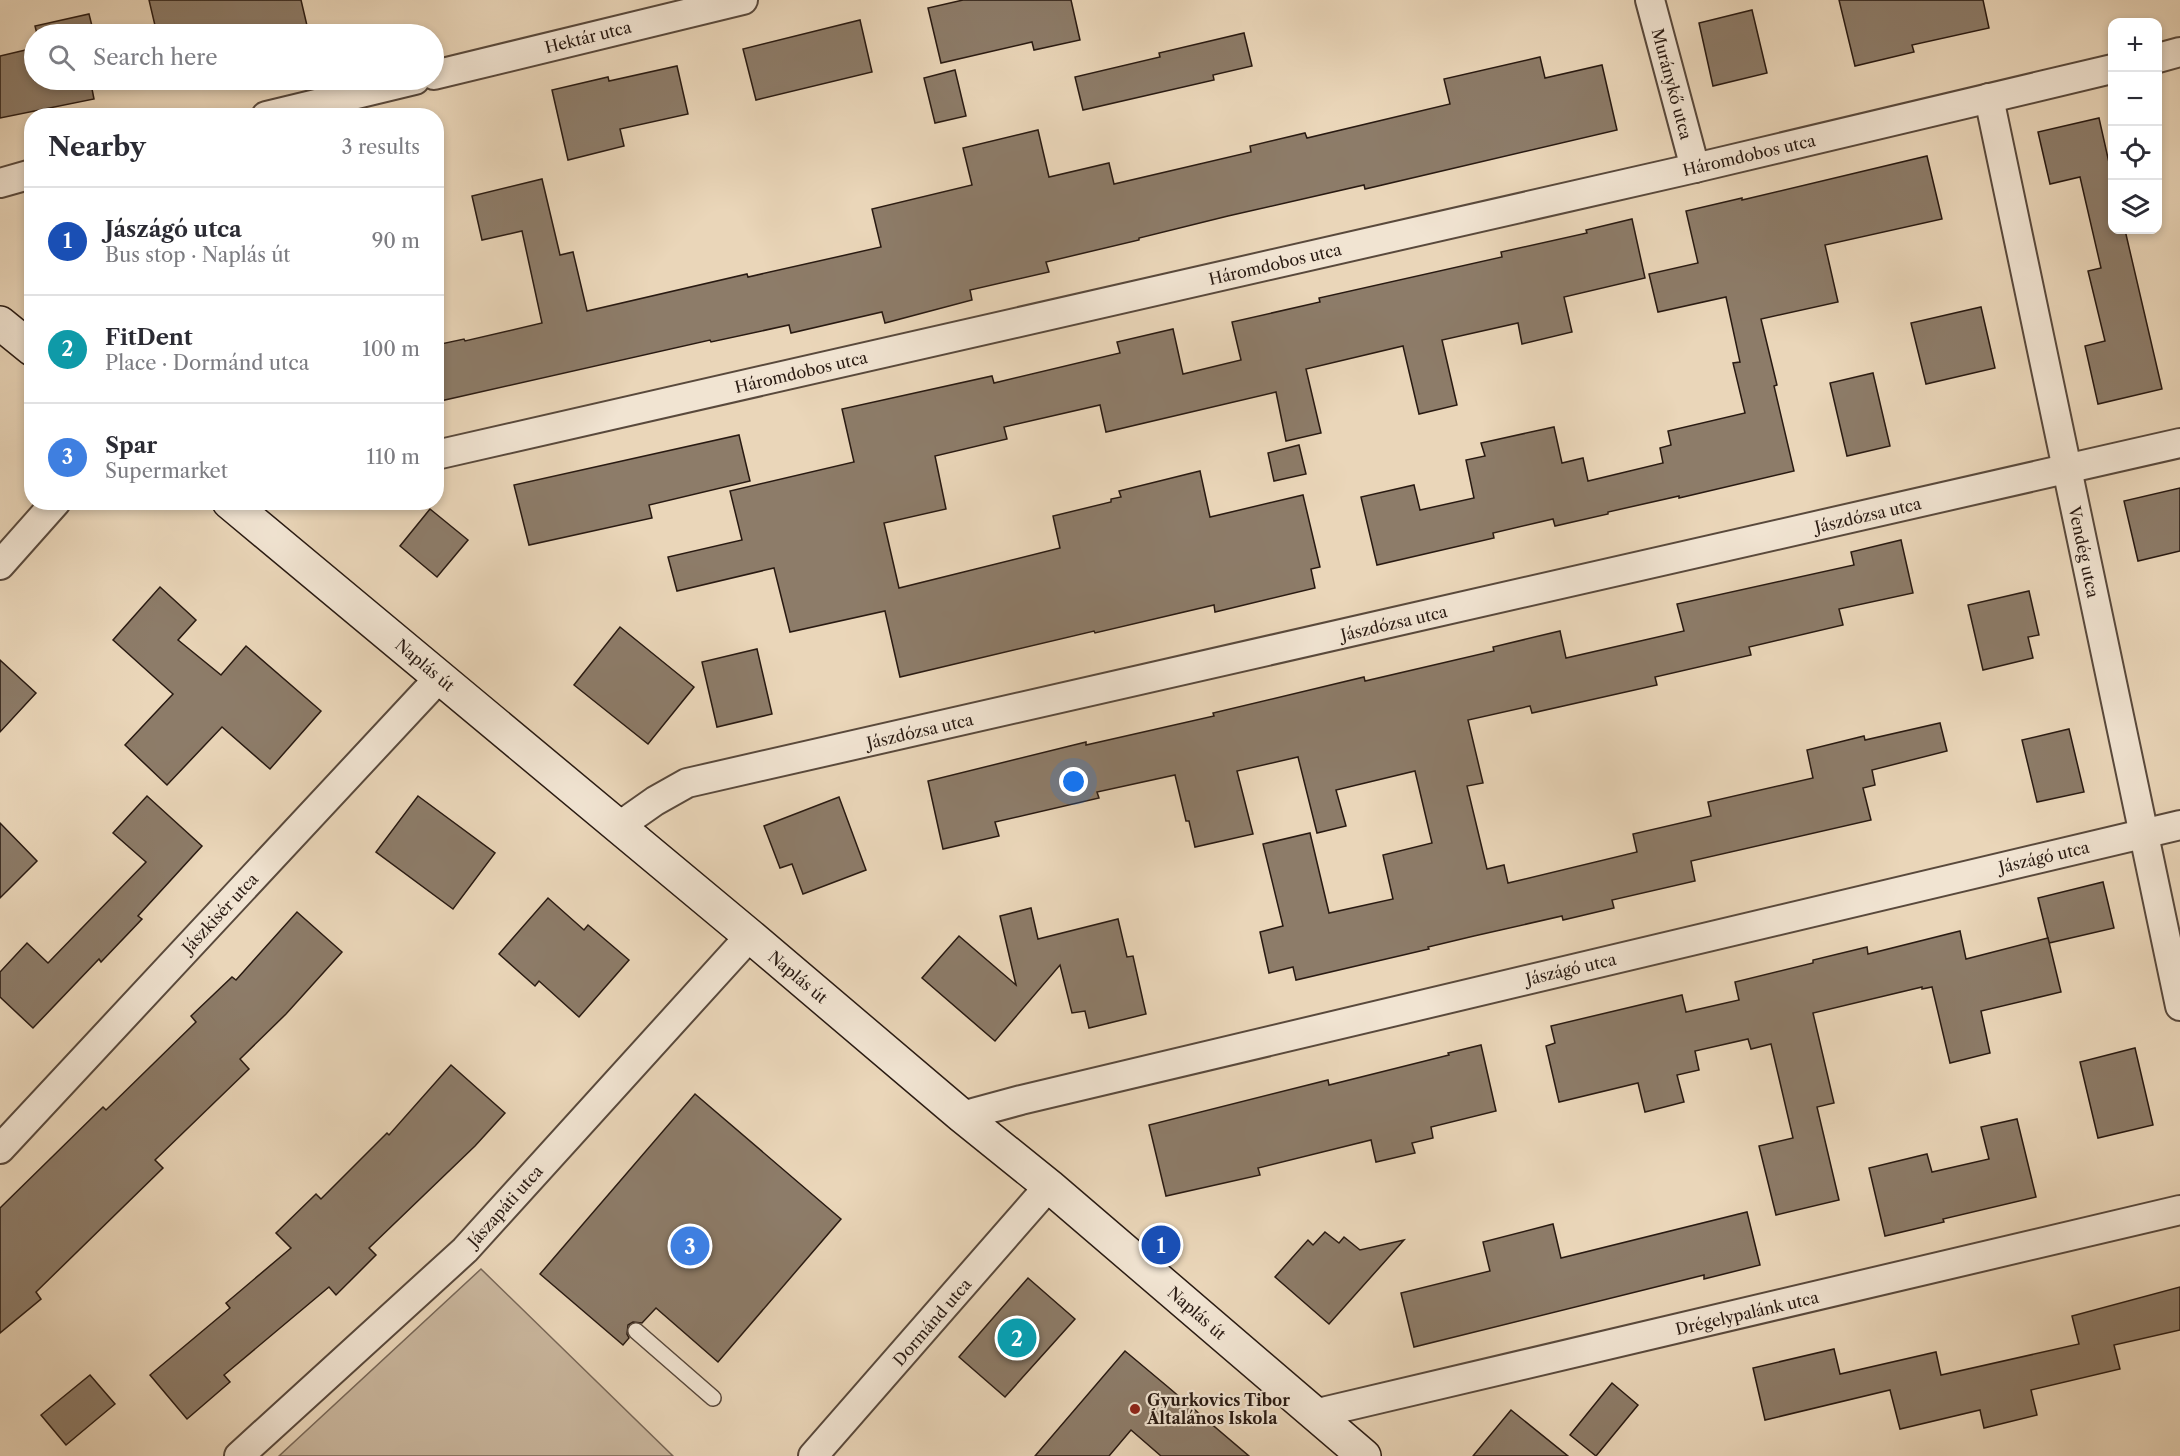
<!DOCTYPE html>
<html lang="en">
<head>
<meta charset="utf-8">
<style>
  :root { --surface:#fff; --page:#f2f2f3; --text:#2b2b33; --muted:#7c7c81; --line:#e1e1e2; --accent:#d93025 }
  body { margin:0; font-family:"Libre Caslon Text",serif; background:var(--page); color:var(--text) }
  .controls { position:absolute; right:18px; top:18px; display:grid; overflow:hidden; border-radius:12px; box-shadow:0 3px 9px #0003 }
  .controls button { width:54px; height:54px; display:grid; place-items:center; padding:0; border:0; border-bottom:2px solid var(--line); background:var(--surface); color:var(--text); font:30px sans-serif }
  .you { position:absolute; left:1074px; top:782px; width:21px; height:21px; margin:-15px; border:4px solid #fff; border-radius:50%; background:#1a73e8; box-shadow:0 0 0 9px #1a73e833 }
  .badge { display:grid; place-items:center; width:39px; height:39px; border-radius:50%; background:var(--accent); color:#fff; font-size:20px; font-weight:700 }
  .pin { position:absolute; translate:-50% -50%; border:3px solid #fff; box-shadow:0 2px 6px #0006 }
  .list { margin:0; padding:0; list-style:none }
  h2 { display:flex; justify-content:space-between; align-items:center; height:78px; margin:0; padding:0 24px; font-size:26px }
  h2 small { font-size:20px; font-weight:400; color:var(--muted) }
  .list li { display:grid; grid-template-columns:39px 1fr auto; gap:18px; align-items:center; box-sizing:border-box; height:108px; padding:0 24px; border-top:2px solid var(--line) }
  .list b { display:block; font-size:22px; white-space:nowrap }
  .list p { margin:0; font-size:20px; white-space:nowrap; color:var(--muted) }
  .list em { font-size:20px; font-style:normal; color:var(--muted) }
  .icon { flex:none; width:33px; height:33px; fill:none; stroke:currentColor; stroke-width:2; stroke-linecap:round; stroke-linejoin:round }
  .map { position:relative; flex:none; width:2180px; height:1456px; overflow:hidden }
  .search { position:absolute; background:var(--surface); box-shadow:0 3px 9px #0003; left:24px; top:24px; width:420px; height:66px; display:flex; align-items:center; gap:15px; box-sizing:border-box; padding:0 21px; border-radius:33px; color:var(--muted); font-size:22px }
  .panel { position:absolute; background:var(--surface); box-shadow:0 3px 9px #0003; left:24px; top:108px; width:420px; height:402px; border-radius:24px }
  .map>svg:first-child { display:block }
</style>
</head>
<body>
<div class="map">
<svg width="2180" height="1456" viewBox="0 0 2180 1456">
  <rect width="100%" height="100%" fill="#ead6b9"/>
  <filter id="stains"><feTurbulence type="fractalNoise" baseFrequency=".00333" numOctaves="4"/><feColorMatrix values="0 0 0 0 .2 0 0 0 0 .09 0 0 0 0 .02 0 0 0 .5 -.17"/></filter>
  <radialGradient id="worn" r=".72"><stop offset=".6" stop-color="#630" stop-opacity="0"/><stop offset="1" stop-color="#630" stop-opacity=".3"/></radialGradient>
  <!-- green -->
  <path fill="#c9b69d" stroke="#796858" stroke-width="1.5" d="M 481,1269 L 673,1456 L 279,1456 Z"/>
  <!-- building -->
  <g fill="#8d7c69" stroke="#291a12" stroke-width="1.5">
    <path d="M 149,0 L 301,0 L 309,34 L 157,34 Z"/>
    <path d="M 963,0 L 1071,0 L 1080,40 L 1034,50 L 1032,42 L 941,63 L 928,8 Z"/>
    <path d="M 1839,0 L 1983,0 L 1989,28 L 1912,45 L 1914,52 L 1855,66 Z"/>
    <path d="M 1752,10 L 1767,73 L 1713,86 L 1699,23 Z"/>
    <path d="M 89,14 L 94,34 L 37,34 L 35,26 Z"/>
    <path d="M 860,20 L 872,72 L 756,100 L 743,49 Z"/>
    <path d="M 1244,33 L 1252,66 L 1213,75 L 1214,80 L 1083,110 L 1075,77 L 1160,57 L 1159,53 Z"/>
    <path d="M 34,48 L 34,80 L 104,80 L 106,86 L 92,89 L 94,99 L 0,118 L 0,56 Z"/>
    <path d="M 1540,57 L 1545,78 L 1602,65 L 1617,130 L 1365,189 L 1364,185 L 1228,216 L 1139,238 L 1139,240 L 1046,262 L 1049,272 L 970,290 L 972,300 L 885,323 L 882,312 L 791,333 L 789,325 L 711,342 L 710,340 L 436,402 L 436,345 L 464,339 L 465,341 L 542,323 L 522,231 L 482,240 L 472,196 L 542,179 L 560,255 L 573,252 L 587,311 L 747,274 L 748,277 L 881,247 L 872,209 L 972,185 L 963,148 L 1038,130 L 1049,177 L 1109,163 L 1114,184 L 1251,152 L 1250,146 L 1305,133 L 1307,138 L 1450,104 L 1444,79 Z"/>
    <path d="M 677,66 L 688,114 L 620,129 L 624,146 L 568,160 L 552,90 L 608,77 L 609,81 Z"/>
    <path d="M 955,70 L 966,116 L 935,123 L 924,78 Z"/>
    <path d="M 2099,118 L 2112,176 L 2112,230 L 2125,230 L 2162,389 L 2098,404 L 2085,346 L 2105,341 L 2088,271 L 2101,268 L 2080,177 L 2050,184 L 2038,132 Z"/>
    <path d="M 1927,156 L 1942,219 L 1825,245 L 1838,302 L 1761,319 L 1777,385 L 1774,386 L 1794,471 L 1679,498 L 1679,496 L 1608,512 L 1608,514 L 1555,526 L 1553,519 L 1493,533 L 1494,538 L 1377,565 L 1361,497 L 1414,485 L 1420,510 L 1474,498 L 1466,460 L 1485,456 L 1481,443 L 1554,427 L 1562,463 L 1583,458 L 1588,481 L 1663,463 L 1660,448 L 1671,445 L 1668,431 L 1745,413 L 1733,363 L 1740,362 L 1726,297 L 1658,312 L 1649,274 L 1698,263 L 1686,211 L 1742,198 L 1742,200 Z"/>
    <path d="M 1632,219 L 1645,278 L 1564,297 L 1572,332 L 1522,344 L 1518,323 L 1442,340 L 1457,405 L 1419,414 L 1403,346 L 1306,369 L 1321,433 L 1286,441 L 1276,392 L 1106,432 L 1100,405 L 1004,427 L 1007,439 L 935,456 L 946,509 L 884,523 L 899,588 L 1060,548 L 1053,516 L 1111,502 L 1111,499 L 1121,497 L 1119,491 L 1200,471 L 1210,517 L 1303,495 L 1320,567 L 1311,569 L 1315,588 L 1215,612 L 1214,605 L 1095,633 L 1094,631 L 900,677 L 885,611 L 790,632 L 774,568 L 677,591 L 668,557 L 742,540 L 730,491 L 854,462 L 842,409 L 992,376 L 994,383 L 1120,353 L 1117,342 L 1173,329 L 1183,374 L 1241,360 L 1232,322 L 1320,302 L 1319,298 L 1502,257 L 1501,252 L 1587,233 L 1586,230 Z"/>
    <path d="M 1981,307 L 1995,368 L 1926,384 L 1911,323 Z"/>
    <path d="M 1873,373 L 1890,446 L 1847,456 L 1830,383 Z"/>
    <path d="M 739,435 L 750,481 L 649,505 L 652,518 L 529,545 L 514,485 Z"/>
    <path d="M 1299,445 L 1306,474 L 1274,481 L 1268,453 Z"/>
    <path d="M 2180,488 L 2180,551 L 2138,561 L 2124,501 Z"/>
    <path d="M 430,509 L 468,540 L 437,577 L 400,546 Z"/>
    <path d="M 1901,540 L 1913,593 L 1839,609 L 1843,625 L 1749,647 L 1751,655 L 1655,677 L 1657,685 L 1532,713 L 1530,706 L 1468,720 L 1483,783 L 1467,786 L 1487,869 L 1504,865 L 1508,883 L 1637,852 L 1633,834 L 1711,816 L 1708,802 L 1813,778 L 1807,750 L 1864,736 L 1865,740 L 1940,723 L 1947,751 L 1872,770 L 1875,785 L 1863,788 L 1871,820 L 1691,861 L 1695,881 L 1612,900 L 1614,908 L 1563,920 L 1562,916 L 1474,936 L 1428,947 L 1429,949 L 1296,980 L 1293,967 L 1269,973 L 1260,932 L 1283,926 L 1263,844 L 1310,833 L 1329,913 L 1393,899 L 1383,855 L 1432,843 L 1415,771 L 1336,790 L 1346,826 L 1317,833 L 1298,757 L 1237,771 L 1253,834 L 1195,847 L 1189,821 L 1186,821 L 1175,775 L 1097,792 L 1099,798 L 995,822 L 999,836 L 943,849 L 928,781 L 1086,742 L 1086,745 L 1214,716 L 1213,713 L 1364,677 L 1365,681 L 1494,651 L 1493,647 L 1560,631 L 1566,658 L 1684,631 L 1677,604 L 1854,565 L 1851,552 Z"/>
    <path d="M 160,587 L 196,620 L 178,640 L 221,675 L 246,646 L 321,711 L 270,769 L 222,727 L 167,785 L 125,745 L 173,694 L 113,640 Z"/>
    <path d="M 2029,591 L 2039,635 L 2028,637 L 2033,658 L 1983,670 L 1968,605 Z"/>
    <path d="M 620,627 L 694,687 L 648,744 L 574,685 Z"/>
    <path d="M 757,649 L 772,714 L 717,727 L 702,662 Z"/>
    <path d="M 0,660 L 36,693 L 0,732 Z"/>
    <path d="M 2069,729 L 2084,792 L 2037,802 L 2022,740 Z"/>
    <path d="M 147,796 L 202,846 L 138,916 L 142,919 L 101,962 L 99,959 L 33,1028 L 0,997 L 0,972 L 27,943 L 48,963 L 146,862 L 113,833 Z"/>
    <path d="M 418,796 L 495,853 L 453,909 L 376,852 Z"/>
    <path d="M 839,797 L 866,870 L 803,894 L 792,864 L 780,868 L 764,826 Z"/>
    <path d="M 0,823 L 37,861 L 0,898 Z"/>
    <path d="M 2103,882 L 2114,928 L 2049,943 L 2038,898 Z"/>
    <path d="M 548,898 L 584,930 L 588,925 L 629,960 L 579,1017 L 539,981 L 535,986 L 499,954 Z"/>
    <path d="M 1031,908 L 1038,939 L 1118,919 L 1127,957 L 1133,956 L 1146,1014 L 1089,1028 L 1085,1011 L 1072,1013 L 1060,965 L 995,1041 L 922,978 L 959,936 L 1016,985 L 1000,916 Z"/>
    <path d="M 297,912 L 342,952 L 286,1014 L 240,1059 L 249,1069 L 155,1160 L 163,1168 L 36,1292 L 41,1299 L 0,1333 L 0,1208 L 103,1107 L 106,1110 L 196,1022 L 191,1016 L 232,977 L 236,980 Z"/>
    <path d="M 1960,931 L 1966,959 L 2048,938 L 2061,992 L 1981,1011 L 1990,1053 L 1950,1063 L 1932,987 L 1922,989 L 1922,987 L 1813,1013 L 1834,1103 L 1817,1107 L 1839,1200 L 1776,1215 L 1759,1146 L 1793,1138 L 1771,1044 L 1751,1049 L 1748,1039 L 1695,1051 L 1699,1070 L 1677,1075 L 1684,1102 L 1645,1112 L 1638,1083 L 1559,1102 L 1546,1046 L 1555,1043 L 1551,1026 L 1682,995 L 1686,1012 L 1739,1000 L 1735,982 L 1813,963 L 1813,960 L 1867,947 L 1868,954 Z"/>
    <path d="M 1481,1045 L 1496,1111 L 1431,1127 L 1433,1138 L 1412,1143 L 1415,1153 L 1376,1162 L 1371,1140 L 1258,1168 L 1260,1175 L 1166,1196 L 1149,1125 L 1328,1080 L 1329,1085 L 1449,1055 L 1448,1053 Z"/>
    <path d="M 2135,1048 L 2153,1125 L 2098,1138 L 2080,1062 Z"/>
    <path d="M 451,1065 L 505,1113 L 475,1146 L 369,1248 L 376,1255 L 336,1295 L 329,1287 L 224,1375 L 230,1382 L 187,1419 L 150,1375 L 230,1308 L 226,1303 L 291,1248 L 276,1233 L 316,1194 L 321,1199 L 387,1133 L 389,1135 Z"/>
    <path d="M 695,1094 L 841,1219 L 718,1362 L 656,1308 L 642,1323 L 633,1322 L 628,1325 L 627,1334 L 629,1338 L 623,1345 L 540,1274 Z"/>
    <path d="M 2017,1119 L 2036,1197 L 1943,1219 L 1944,1222 L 1885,1236 L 1869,1168 L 1927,1154 L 1932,1172 L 1989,1159 L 1981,1127 Z"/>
    <path d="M 1747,1212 L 1760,1265 L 1704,1279 L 1704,1275 L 1414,1347 L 1401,1293 L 1490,1271 L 1483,1242 L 1553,1224 L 1561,1258 Z"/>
    <path d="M 1325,1232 L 1339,1243 L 1344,1237 L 1360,1250 L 1404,1240 L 1329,1324 L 1275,1277 L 1308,1240 L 1313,1245 Z"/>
    <path d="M 1028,1278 L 1075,1319 L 1005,1397 L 959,1357 Z"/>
    <path d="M 2180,1287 L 2180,1330 L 2114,1345 L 2120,1369 L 2031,1390 L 2037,1415 L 1984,1428 L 1980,1410 L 1900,1429 L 1890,1390 L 1765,1420 L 1753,1368 L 1834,1349 L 1840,1374 L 1936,1352 L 1941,1375 L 2079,1344 L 2072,1316 Z"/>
    <path d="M 1125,1351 L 1168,1387 L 1249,1456 L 1161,1456 L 1131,1430 L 1109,1456 L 1035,1456 Z"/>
    <path d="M 90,1375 L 115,1404 L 66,1445 L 41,1415 Z"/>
    <path d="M 1612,1383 L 1638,1405 L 1596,1456 L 1570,1435 Z"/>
    <path d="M 1511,1410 L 1568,1456 L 1473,1456 Z"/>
  </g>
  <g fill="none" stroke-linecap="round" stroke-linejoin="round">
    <!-- lane casing -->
    <g stroke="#59493c" stroke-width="18">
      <path id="lane" d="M 636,1331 L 713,1398"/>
    </g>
    <!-- street casing -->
    <g stroke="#59493c" stroke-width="32">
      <g id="street">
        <path d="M 1650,0 L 1695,168"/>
        <path d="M 2158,58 L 2180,52"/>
        <path d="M 434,75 L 743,0"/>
        <path d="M 1989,98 L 2180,1006"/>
        <path d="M 266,116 L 415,80"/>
        <path d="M 0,183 L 32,174"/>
        <path d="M 436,455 L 1695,168 L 2112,69"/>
        <path d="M 0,565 L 56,502"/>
        <path d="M 618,827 L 655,801 L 687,783 L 2180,443"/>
        <path d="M 962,1116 L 1021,1100 L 2180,825"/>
        <path d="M 0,1149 L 440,677"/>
        <path d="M 1314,1414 L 2180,1210"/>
        <path d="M 239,1456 L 465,1250 L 750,936"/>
        <path d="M 813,1456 L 1049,1186"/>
      </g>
    </g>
    <!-- secondary casing -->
    <g stroke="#291a12" stroke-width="36">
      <g id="secondary">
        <path d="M 0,323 L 32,349"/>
        <path d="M 229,502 L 750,936 L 962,1116 L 1049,1186 L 1364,1456"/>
      </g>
    </g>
    <!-- lane -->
    <use href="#lane" stroke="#f1e4d2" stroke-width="15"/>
    <!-- street -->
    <use href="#street" stroke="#f1e4d2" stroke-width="28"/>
    <!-- secondary -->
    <use href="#secondary" stroke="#f1e4d2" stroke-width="33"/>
  </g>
  <!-- markers -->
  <circle fill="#8f2418" stroke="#f1e4d2" stroke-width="2" cx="1135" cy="1409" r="6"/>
  <g text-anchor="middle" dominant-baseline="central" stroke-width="4.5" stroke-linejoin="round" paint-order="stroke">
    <!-- street labels -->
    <g font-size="16" fill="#291a12" stroke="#f1e4d2">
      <text transform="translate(588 37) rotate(-14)">Hektár utca</text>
      <text transform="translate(1672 84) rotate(75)">Muránykő utca</text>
      <text transform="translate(1749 155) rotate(-13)">Háromdobos utca</text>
      <text transform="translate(1275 264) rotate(-13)">Háromdobos utca</text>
      <text transform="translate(801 372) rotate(-13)">Háromdobos utca</text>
      <text transform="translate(1868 515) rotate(-13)">Jászdózsa utca</text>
      <text transform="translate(2084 552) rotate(78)">Vendég utca</text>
      <text transform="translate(1394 623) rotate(-13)">Jászdózsa utca</text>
      <text transform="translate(425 665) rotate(40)">Naplás út</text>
      <text transform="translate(920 731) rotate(-13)">Jászdózsa utca</text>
      <text transform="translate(2044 857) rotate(-13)">Jászágó utca</text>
      <text transform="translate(220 913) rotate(-47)">Jászkisér utca</text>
      <text transform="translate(1571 969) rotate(-13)">Jászágó utca</text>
      <text transform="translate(798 977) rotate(40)">Naplás út</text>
      <text transform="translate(505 1206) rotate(-48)">Jászapáti utca</text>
      <text transform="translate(1197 1313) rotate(41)">Naplás út</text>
      <text transform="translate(1747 1313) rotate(-13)">Drégelypalánk utca</text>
      <text transform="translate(932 1322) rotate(-49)">Dormánd utca</text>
    </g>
    <!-- poi labels -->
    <g font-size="16" font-weight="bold" fill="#291a12" stroke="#f1e4d2" text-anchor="start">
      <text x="1147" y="1400">Gyurkovics Tibor<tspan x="1147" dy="18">Általános Iskola</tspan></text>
    </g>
  </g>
  <rect width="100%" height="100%" filter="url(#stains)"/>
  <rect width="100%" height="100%" fill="url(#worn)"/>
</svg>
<div class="controls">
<button>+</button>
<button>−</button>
<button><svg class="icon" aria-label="locate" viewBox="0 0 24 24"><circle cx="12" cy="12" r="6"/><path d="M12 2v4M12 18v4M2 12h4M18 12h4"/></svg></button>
<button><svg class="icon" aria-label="layers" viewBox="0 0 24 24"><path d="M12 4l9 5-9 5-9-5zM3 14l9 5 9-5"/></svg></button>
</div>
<div class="you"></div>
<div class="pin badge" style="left:1161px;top:1245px;background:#1a4fb4">1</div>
<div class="pin badge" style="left:1017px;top:1338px;background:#0f9aa8">2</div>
<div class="pin badge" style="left:690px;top:1246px;background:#3f7fe0">3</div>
<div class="search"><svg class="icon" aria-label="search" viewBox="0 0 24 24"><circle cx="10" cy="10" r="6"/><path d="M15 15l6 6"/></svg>Search here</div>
<section class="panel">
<h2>Nearby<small>3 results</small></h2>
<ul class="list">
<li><span class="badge" style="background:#1a4fb4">1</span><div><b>Jászágó utca</b><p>Bus stop · Naplás út</p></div><em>90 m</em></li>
<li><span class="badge" style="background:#0f9aa8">2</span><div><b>FitDent</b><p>Place · Dormánd utca</p></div><em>100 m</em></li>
<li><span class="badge" style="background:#3f7fe0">3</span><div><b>Spar</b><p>Supermarket</p></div><em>110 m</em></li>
</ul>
</section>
</div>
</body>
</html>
